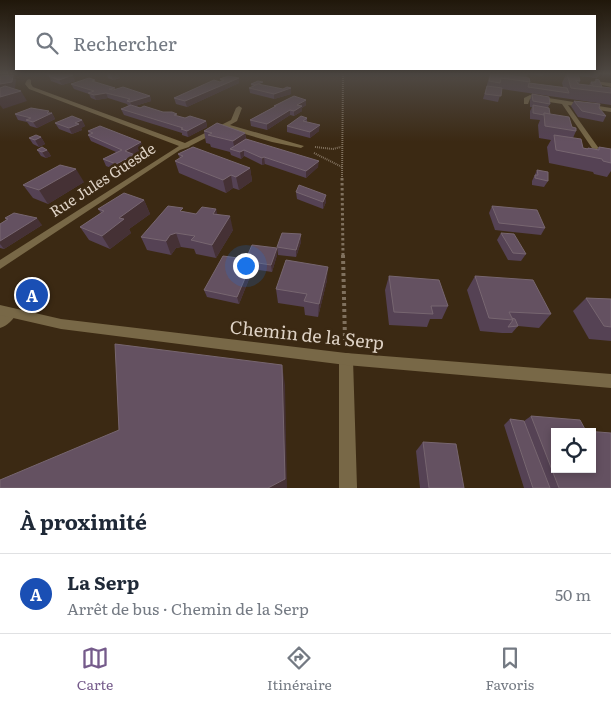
<!DOCTYPE html>
<html lang="fr">
<head>
<meta charset="utf-8">
<style>
  :root { --surface:#fff; --page:#f6f6f7; --text:#1f2937; --muted:#747a83; --line:#e0e1e3; --accent:#755b8b }
  body { margin:0; font-family:Literata,serif; background:var(--page); color:var(--text) }
  .controls { position:absolute; right:15px; bottom:15px; display:grid; overflow:hidden; border-radius:0px; box-shadow:0 2px 8px #0003 }
  .controls button { width:45px; height:45px; display:grid; place-items:center; padding:0; border:0; border-bottom:1px solid var(--line); background:var(--surface); color:var(--text); font:25px sans-serif }
  .you { position:absolute; left:245px; top:265px; width:18px; height:18px; margin:-12px; border:4px solid #fff; border-radius:50%; background:#1a73e8; box-shadow:0 0 0 8px #1a73e833 }
  .badge { display:grid; place-items:center; width:32px; height:32px; border-radius:50%; background:var(--accent); color:#fff; font-size:16px; font-weight:700 }
  .pin { position:absolute; translate:-50% -50%; border:2px solid #fff; box-shadow:0 1px 5px #0006 }
  .list { margin:0; padding:0; list-style:none }
  h2 { display:flex; justify-content:space-between; align-items:center; height:65px; margin:0; padding:0 20px; font-size:21px }
  h2 small { font-size:16px; font-weight:400; color:var(--muted) }
  .list li { display:grid; grid-template-columns:32px 1fr auto; gap:15px; align-items:center; box-sizing:border-box; height:80px; padding:0 20px; border-top:1px solid var(--line) }
  .list b { display:block; font-size:19px; white-space:nowrap }
  .list p { margin:0; font-size:16px; white-space:nowrap; color:var(--muted) }
  .list em { font-size:16px; font-style:normal; color:var(--muted) }
  .icon { flex:none; width:28px; height:28px; fill:none; stroke:currentColor; stroke-width:2; stroke-linecap:round; stroke-linejoin:round }
  .map { position:relative; flex:none; width:611px; height:488px; overflow:hidden }
  .search { position:absolute; background:var(--surface); box-shadow:0 2px 8px #0003; left:15px; right:15px; top:15px; height:55px; display:flex; align-items:center; gap:12px; box-sizing:border-box; padding:0 18px; border-radius:0px; color:var(--muted); font-size:19px }
  .sheet { height:145px; background:var(--surface) }
  nav { display:flex; justify-content:space-around; align-items:center; box-sizing:border-box; height:70px; border-top:1px solid var(--line); background:var(--surface); font-size:14px; color:var(--muted) }
  nav a { display:grid; justify-items:center; gap:2px }
  nav .on { color:var(--accent) }
  .map>svg:first-child { display:block }
</style>
</head>
<body>
<div class="map">
<svg width="611" height="488" viewBox="0 0 611 488">
  <rect width="100%" height="100%" fill="#3b2913"/>
  <g fill="none" stroke-linecap="round" stroke-linejoin="round">
    <!-- path-far2 -->
    <g stroke="#80715e" stroke-width="2" stroke-dasharray="1 1" stroke-linecap="butt">
      <path d="M 315,147 L 333,149 L 341,147"/>
      <path d="M 314,153 L 342,167"/>
      <path d="M 342,179 L 343,74"/>
    </g>
    <!-- path-far1 -->
    <path stroke="#80715e" stroke-width="3" stroke-dasharray="2.5 2.5" stroke-linecap="butt" d="M 342,178 L 343,256"/>
    <!-- path -->
    <path stroke="#80715e" stroke-width="4" stroke-dasharray="3 3" stroke-linecap="butt" d="M 343,255 L 345,340"/>
    <!-- minor -->
    <g fill="#786847" fill-rule="evenodd">
      <path d="M 29,79 L 31,80 L 31,84 L 33,87 L 185,143 L 231,120 L 236,108 L 239,106 L 242,108 L 237,121 L 230,125 L 304,146 L 301,148 L 272,142 L 225,128 L 190,146 L 189,147 L 180,150 L 0,269 L 0,260 L 179,146 L 29,89 L 25,84 L 27,80 Z"/>
      <path d="M 594,81 L 611,83 L 611,87 L 594,83 Z"/>
      <path d="M 530,95 L 611,108 L 611,112 L 568,105 L 600,150 L 598,151 L 594,151 L 562,104 L 530,99 L 528,104 L 524,104 L 524,98 Z"/>
      <path d="M 11,308 L 15,309 L 17,313 C 14,319 7,326 0,328 L 0,315 Z"/>
      <path d="M 346,353 L 351,354 L 353,359 L 357,488 L 339,488 L 339,359 L 341,354 Z"/>
    </g>
    <!-- tertiary -->
    <path fill="#786847" fill-rule="evenodd" d="M 0,305 L 61,319 L 346,353 L 611,374 L 611,388 L 346,365 L 61,329 L 0,315 Z"/>
  </g>
  <!-- wall -->
  <g fill="#554254">
    <path d="M 46,74 L 65,74 L 75,81 L 62,85 L 51,81 L 49,76 L 47,75 Z"/>
    <path d="M 107,74 L 118,74 L 120,78 L 113,80 L 108,78 Z"/>
    <path d="M 490,74 L 544,74 L 543,76 L 528,74 L 527,77 L 529,83 L 563,87 L 562,83 L 566,74 L 600,74 L 597,78 L 579,76 L 580,81 L 579,84 L 589,85 L 591,82 L 594,82 L 596,79 L 602,87 L 611,88 L 611,105 L 502,89 L 498,102 L 483,99 Z"/>
    <path d="M 220,79 L 239,83 L 187,107 L 176,104 L 174,98 L 220,82 L 221,81 Z"/>
    <path d="M 95,82 L 115,90 L 150,96 L 151,101 L 135,106 L 185,118 L 206,121 L 207,127 L 188,137 L 182,135 L 182,133 L 124,115 L 121,109 L 128,106 L 127,104 L 108,98 L 96,100 L 91,98 L 89,94 L 74,89 L 71,84 Z"/>
    <path d="M 251,84 L 263,85 L 283,89 L 291,88 L 291,94 L 274,99 L 250,93 L 249,88 L 252,87 Z"/>
    <path d="M 532,94 L 550,104 L 548,107 L 550,114 L 572,127 L 576,131 L 573,138 L 583,148 L 587,149 L 588,148 L 597,149 L 599,147 L 611,149 L 611,171 L 607,177 L 594,174 L 593,172 L 549,163 L 547,147 L 551,140 L 539,138 L 538,125 L 540,120 L 530,119 L 530,111 L 532,107 L 530,107 L 530,100 Z"/>
    <path d="M 306,100 L 306,105 L 302,108 L 302,111 L 294,116 L 290,115 L 267,130 L 251,126 L 250,120 L 274,107 L 274,106 Z"/>
    <path d="M 574,101 L 599,108 L 606,116 L 603,122 L 578,117 L 571,106 Z"/>
    <path d="M 50,113 L 52,113 L 55,119 L 37,128 L 30,126 L 27,122 L 18,120 L 15,114 Z"/>
    <path d="M 307,118 L 307,122 L 319,131 L 310,138 L 287,132 L 287,126 Z"/>
    <path d="M 82,120 L 85,126 L 81,128 L 82,130 L 72,134 L 59,129 L 55,123 Z"/>
    <path d="M 88,131 L 144,149 L 134,154 L 135,155 L 138,161 L 119,171 L 106,166 L 103,159 L 116,152 L 91,141 L 88,135 L 89,134 Z"/>
    <path d="M 204,131 L 245,133 L 246,139 L 318,167 L 306,178 L 265,164 L 262,165 L 244,156 L 241,159 L 231,155 L 230,152 L 211,147 L 210,144 L 206,143 Z"/>
    <path d="M 41,137 L 45,144 L 39,147 L 33,144 L 29,138 Z"/>
    <path d="M 37,150 L 47,150 L 51,156 L 46,158 L 41,156 Z"/>
    <path d="M 178,154 L 250,168 L 252,181 L 239,190 L 233,188 L 226,193 L 179,173 L 175,161 L 180,158 Z"/>
    <path d="M 537,170 L 548,181 L 544,187 L 532,185 L 532,181 Z"/>
    <path d="M 84,182 L 48,204 L 33,198 L 23,185 Z"/>
    <path d="M 296,192 L 326,195 L 326,202 L 323,209 L 297,199 Z"/>
    <path d="M 144,200 L 150,214 L 129,229 L 131,233 L 110,249 L 89,240 L 80,227 L 101,213 L 98,209 Z"/>
    <path d="M 492,206 L 545,228 L 541,235 L 495,230 L 489,213 Z"/>
    <path d="M 184,212 L 196,214 L 218,214 L 233,230 L 216,258 L 196,254 L 194,249 L 181,247 L 176,248 L 171,255 L 147,250 L 141,237 Z"/>
    <path d="M 5,218 L 42,225 L 4,249 L 0,248 L 0,224 L 6,220 Z"/>
    <path d="M 501,233 L 526,254 L 521,261 L 508,260 L 497,240 Z"/>
    <path d="M 301,242 L 296,257 L 278,255 L 277,247 Z"/>
    <path d="M 277,255 L 272,272 L 253,269 L 239,304 L 207,297 L 204,290 L 246,259 Z"/>
    <path d="M 389,276 L 448,306 L 442,319 L 430,319 L 427,327 L 389,325 L 385,290 Z"/>
    <path d="M 475,276 L 551,314 L 539,328 L 518,326 L 512,333 L 502,333 L 480,331 L 467,290 Z"/>
    <path d="M 327,280 L 318,317 L 305,315 L 304,307 L 278,303 L 276,289 Z"/>
    <path d="M 586,298 L 611,299 L 611,341 L 589,339 L 573,311 Z"/>
    <path d="M 531,416 L 586,431 L 611,488 L 524,488 L 504,425 L 510,419 L 524,421 Z"/>
    <path d="M 423,442 L 464,488 L 420,488 L 416,451 Z"/>
  </g>
  <!-- shaded-wall -->
  <g fill="#453135">
    <path d="M 114,74 L 118,74 L 120,78 L 113,80 L 111,75 Z"/>
    <path d="M 13,75 L 16,80 L 15,88 L 0,90 L 0,84 Z"/>
    <path d="M 73,75 L 75,81 L 62,85 L 59,80 Z"/>
    <path d="M 239,78 L 239,83 L 187,107 L 185,101 Z"/>
    <path d="M 291,88 L 291,94 L 274,99 L 274,94 Z"/>
    <path d="M 21,91 L 27,101 L 3,109 L 0,105 L 0,97 Z"/>
    <path d="M 106,93 L 108,98 L 96,100 L 94,95 Z"/>
    <path d="M 150,96 L 151,101 L 132,107 L 130,102 Z"/>
    <path d="M 306,100 L 306,105 L 302,108 L 302,111 L 294,116 L 294,111 L 297,105 Z"/>
    <path d="M 290,110 L 290,115 L 267,130 L 267,124 Z"/>
    <path d="M 49,111 L 51,114 L 52,113 L 55,119 L 37,128 L 33,122 Z"/>
    <path d="M 82,120 L 85,126 L 81,128 L 82,130 L 72,134 L 69,128 L 75,123 Z"/>
    <path d="M 206,121 L 207,127 L 188,137 L 187,131 Z"/>
    <path d="M 320,125 L 319,131 L 310,138 L 310,132 Z"/>
    <path d="M 245,133 L 247,145 L 235,151 L 233,141 Z"/>
    <path d="M 41,137 L 45,144 L 39,147 L 35,140 Z"/>
    <path d="M 141,142 L 144,149 L 128,157 L 125,151 Z"/>
    <path d="M 47,150 L 51,156 L 46,158 L 42,152 Z"/>
    <path d="M 244,150 L 244,156 L 241,159 L 240,152 Z"/>
    <path d="M 135,155 L 138,161 L 119,171 L 116,164 Z"/>
    <path d="M 264,157 L 265,164 L 262,165 L 262,158 Z"/>
    <path d="M 319,161 L 318,167 L 306,178 L 306,171 Z"/>
    <path d="M 250,168 L 252,181 L 239,190 L 236,177 Z"/>
    <path d="M 76,169 L 84,182 L 48,204 L 39,190 Z"/>
    <path d="M 231,175 L 233,188 L 226,193 L 223,180 Z"/>
    <path d="M 326,195 L 326,202 L 323,209 L 323,202 Z"/>
    <path d="M 144,200 L 150,214 L 129,229 L 131,233 L 110,249 L 102,236 L 119,218 Z"/>
    <path d="M 216,209 L 220,223 L 213,214 Z"/>
    <path d="M 230,216 L 233,230 L 216,258 L 212,245 Z"/>
    <path d="M 37,218 L 42,225 L 4,249 L 0,244 L 0,241 Z"/>
    <path d="M 176,233 L 181,247 L 176,248 L 171,255 L 166,241 L 170,235 Z"/>
    <path d="M 301,234 L 301,242 L 296,257 L 296,250 Z"/>
    <path d="M 277,248 L 277,255 L 272,272 L 271,265 Z"/>
    <path d="M 252,262 L 253,269 L 239,304 L 237,297 Z"/>
    <path d="M 328,267 L 327,280 L 318,317 L 319,304 Z"/>
    <path d="M 282,365 L 285,385 L 287,488 L 268,488 Z"/>
  </g>
  <!-- building -->
  <g fill="#645161" stroke="#776670" fill-rule="evenodd">
    <path d="M 56,74 L 65,74 L 73,75 L 59,80 L 49,76 Z"/>
    <path d="M 491,74 L 499,74 L 529,78 L 530,82 L 501,78 L 500,83 L 489,81 Z"/>
    <path d="M 567,74 L 578,74 L 580,81 L 576,80 L 578,84 L 611,88 L 611,93 L 571,88 Z"/>
    <path d="M 13,75 L 12,82 L 0,84 L 0,76 Z"/>
    <path d="M 228,76 L 239,78 L 185,101 L 174,98 L 214,80 L 220,82 L 224,80 L 220,79 Z"/>
    <path d="M 89,78 L 95,80 L 92,81 L 115,88 L 109,89 L 113,90 L 123,87 L 150,96 L 130,102 L 127,101 L 130,99 L 106,93 L 94,95 L 88,93 L 94,91 L 71,84 Z"/>
    <path d="M 596,79 L 599,80 L 602,87 L 593,86 L 591,82 L 596,82 Z"/>
    <path d="M 258,81 L 263,82 L 255,85 L 251,84 Z"/>
    <path d="M 529,83 L 567,88 L 569,93 L 528,87 Z"/>
    <path d="M 258,84 L 283,89 L 287,87 L 291,88 L 274,94 L 249,88 Z"/>
    <path d="M 5,86 L 21,91 L 0,97 L 0,88 Z"/>
    <path d="M 487,86 L 502,88 L 501,96 L 485,94 Z"/>
    <path d="M 532,94 L 549,97 L 550,104 L 533,101 Z"/>
    <path d="M 294,96 L 306,100 L 297,105 L 302,106 L 294,111 L 290,110 L 267,124 L 250,120 L 276,106 L 274,106 Z"/>
    <path d="M 574,101 L 600,104 L 599,108 L 606,116 L 582,111 Z"/>
    <path d="M 131,105 L 140,108 L 144,106 L 163,112 L 172,112 L 177,114 L 174,115 L 185,118 L 190,116 L 206,121 L 187,131 L 181,129 L 183,128 L 121,109 Z"/>
    <path d="M 533,105 L 549,108 L 550,114 L 544,113 L 544,115 L 533,113 Z"/>
    <path d="M 31,108 L 49,111 L 47,113 L 52,113 L 33,122 L 26,120 L 31,118 L 15,114 Z"/>
    <path d="M 544,113 L 569,117 L 572,127 L 576,128 L 576,131 L 545,126 Z"/>
    <path d="M 72,116 L 82,120 L 75,123 L 79,124 L 69,128 L 55,123 Z"/>
    <path d="M 301,116 L 307,118 L 303,121 L 320,125 L 310,132 L 287,126 Z"/>
    <path d="M 217,123 L 245,133 L 233,141 L 208,135 L 212,133 L 204,131 Z"/>
    <path d="M 100,126 L 141,142 L 125,151 L 135,155 L 116,164 L 103,159 L 122,150 L 88,135 L 93,133 L 88,131 Z"/>
    <path d="M 36,135 L 41,137 L 35,140 L 29,138 Z"/>
    <path d="M 554,135 L 581,139 L 583,148 L 588,149 L 588,148 L 599,150 L 599,147 L 611,149 L 611,163 L 603,161 L 602,159 L 556,150 Z"/>
    <path d="M 246,139 L 319,161 L 306,171 L 264,157 L 262,158 L 244,150 L 240,152 L 230,149 Z"/>
    <path d="M 42,147 L 47,150 L 42,152 L 37,150 Z"/>
    <path d="M 193,147 L 250,168 L 236,177 L 231,175 L 223,180 L 175,161 L 183,156 L 178,154 Z"/>
    <path d="M 60,165 L 76,169 L 39,190 L 23,185 Z"/>
    <path d="M 537,170 L 548,172 L 548,181 L 535,178 L 535,175 L 538,175 Z"/>
    <path d="M 299,185 L 326,195 L 323,202 L 296,192 Z"/>
    <path d="M 124,193 L 144,200 L 119,218 L 124,219 L 102,236 L 80,227 L 104,211 L 98,209 Z"/>
    <path d="M 168,206 L 183,208 L 180,211 L 196,214 L 202,207 L 216,209 L 213,214 L 230,216 L 212,245 L 191,240 L 195,236 L 176,233 L 170,235 L 166,241 L 141,237 Z"/>
    <path d="M 492,206 L 537,210 L 545,228 L 499,223 Z"/>
    <path d="M 14,213 L 37,218 L 0,241 L 0,224 L 8,219 L 5,218 Z"/>
    <path d="M 282,233 L 301,234 L 296,250 L 277,247 Z"/>
    <path d="M 501,233 L 514,234 L 526,254 L 513,253 Z"/>
    <path d="M 252,245 L 277,248 L 271,265 L 252,262 L 237,297 L 204,290 L 223,256 L 246,259 Z"/>
    <path d="M 286,260 L 328,267 L 319,304 L 304,301 L 307,294 L 276,289 Z"/>
    <path d="M 389,276 L 439,280 L 448,306 L 431,306 L 433,314 L 394,312 Z"/>
    <path d="M 475,276 L 533,280 L 551,314 L 509,312 L 513,320 L 489,318 Z"/>
    <path d="M 586,298 L 611,299 L 611,327 L 604,326 Z"/>
    <path d="M 512,318 L 515,319 L 518,326 L 508,327 L 513,320 Z"/>
    <path d="M 115,344 L 282,365 L 285,479 L 268,488 L 0,488 L 0,480 L 119,430 Z"/>
    <path d="M 531,416 L 580,420 L 586,431 L 611,433 L 611,488 L 559,488 ZM 555,432 L 592,432 L 592,469 L 555,469 Z"/>
    <path d="M 510,419 L 524,421 L 550,488 L 533,488 Z"/>
    <path d="M 423,442 L 456,444 L 464,488 L 429,488 Z"/>
  </g>
  <!-- sky -->
  <linearGradient id="sky" x2="0" y2="1"><stop stop-color="#20170a"/><stop offset="0.52" stop-color="#4f4944"/><stop offset="1" stop-color="#4f4944" stop-opacity="0"/></linearGradient>
  <rect width="611" height="142" fill="url(#sky)"/>
  <g text-anchor="middle" dominant-baseline="central" stroke-width="5" stroke-linejoin="round" paint-order="stroke">
    <!-- street labels -->
    <g font-size="15" fill="#ded2c5" stroke="#3b2913">
      <text transform="translate(102 179) rotate(-33)">Rue Jules Guesde</text>
    </g>
    <!-- near-street labels -->
    <g font-size="18" fill="#ded2c5" stroke="#3b2913">
      <text transform="translate(307 334) rotate(6)">Chemin de la Serp</text>
    </g>
  </g>
</svg>
<div class="controls">
<button><svg class="icon" aria-label="locate" viewBox="0 0 24 24"><circle cx="12" cy="12" r="6"/><path d="M12 2v4M12 18v4M2 12h4M18 12h4"/></svg></button>
</div>
<div class="you"></div>
<div class="pin badge" style="left:32px;top:295px;background:#1a4fb4">A</div>
<div class="search"><svg class="icon" aria-label="search" viewBox="0 0 24 24"><circle cx="10" cy="10" r="6"/><path d="M15 15l6 6"/></svg>Rechercher</div>
</div>
<section class="sheet">
<h2>À proximité<small></small></h2>
<ul class="list">
<li><span class="badge" style="background:#1a4fb4">A</span><div><b>La Serp</b><p>Arrêt de bus · Chemin de la Serp</p></div><em>50 m</em></li>
</ul>
</section>
<nav>
<a class="on"><svg class="icon" aria-label="map" viewBox="0 0 24 24"><path d="M3 6l6-2 6 2 6-2v14l-6 2-6-2-6 2zM9 4v14M15 6v14"/></svg>Carte</a>
<a><svg class="icon" aria-label="directions" viewBox="0 0 24 24"><path d="M12 3l9 9-9 9-9-9zM9 14v-3h6M13 9l2 2-2 2"/></svg>Itinéraire</a>
<a><svg class="icon" aria-label="saved" viewBox="0 0 24 24"><path d="M7 4h10v16l-5-4-5 4z"/></svg>Favoris</a>
</nav>
</body>
</html>
